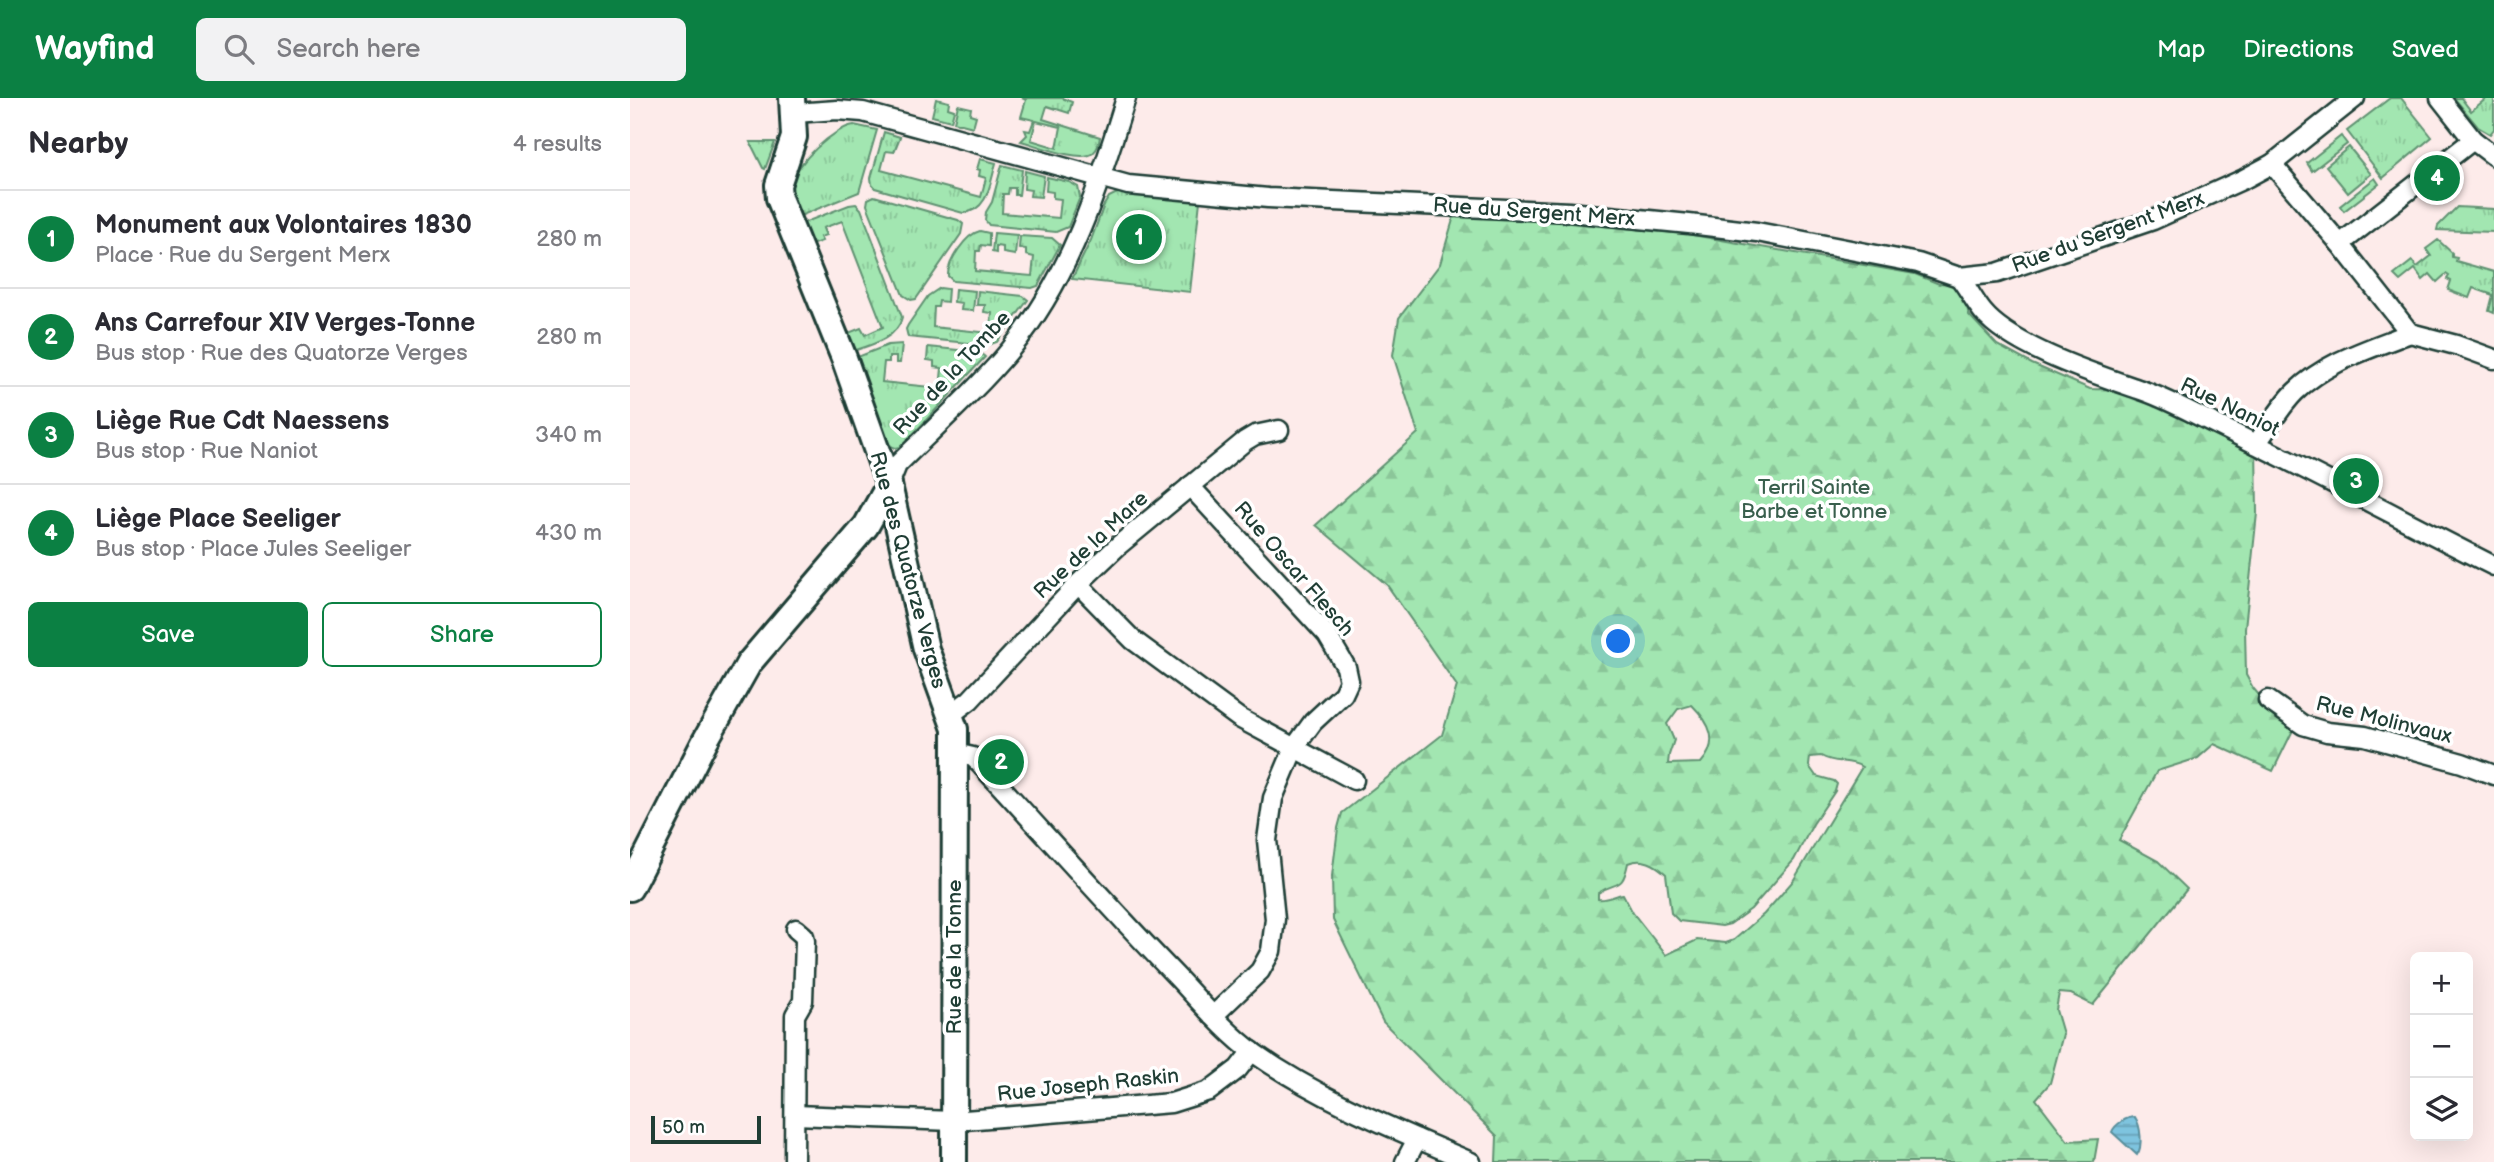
<!DOCTYPE html>
<html lang="en">
<head>
<meta charset="utf-8">
<style>
  :root { --surface:#fff; --page:#f2f2f3; --text:#2b2b33; --muted:#7c7c81; --line:#e1e1e2; --accent:#0b8043 }
  body { margin:0; font-family:"Balsamiq Sans",sans-serif; background:var(--page); color:var(--text) }
  .controls { position:absolute; right:21px; bottom:21px; display:grid; overflow:hidden; border-radius:10px; box-shadow:0 7px 28px #0002 }
  .controls button { width:63px; height:63px; display:grid; place-items:center; padding:0; border:0; border-bottom:2px solid var(--line); background:var(--surface); color:var(--text); font:35px sans-serif }
  .scale { position:absolute; left:21px; bottom:18px; width:110px; box-sizing:border-box; padding-left:7px; border:4px solid #1f3d34; border-top:0; font-size:19px; line-height:24px; white-space:nowrap; color:#1f3d34; -webkit-text-stroke:5px #fff; paint-order:stroke }
  .you { position:absolute; left:989px; top:544px; width:24px; height:24px; margin:-18px; border:5px solid #fff; border-radius:50%; background:#1a73e8; box-shadow:0 0 0 10px #1a73e833 }
  .badge { display:grid; place-items:center; width:46px; height:46px; border-radius:50%; background:var(--accent); color:#fff; font-size:23px; font-weight:700 }
  .pin { position:absolute; translate:-50% -50%; border:4px solid #fff; box-shadow:0 2px 7px #0006 }
  .list { margin:0; padding:0; list-style:none }
  h2 { display:flex; justify-content:space-between; align-items:center; height:91px; margin:0; padding:0 28px; font-size:30px }
  h2 small { font-size:23px; font-weight:400; color:var(--muted) }
  .list li { display:grid; grid-template-columns:46px 1fr auto; gap:21px; align-items:center; box-sizing:border-box; height:98px; padding:0 28px; border-top:2px solid var(--line) }
  .list b { display:block; font-size:26px; white-space:nowrap }
  .list p { margin:0; font-size:23px; white-space:nowrap; color:var(--muted) }
  .list em { font-size:23px; font-style:normal; color:var(--muted) }
  .actions { display:flex; gap:14px; padding:21px 28px }
  .actions a { flex:1; padding:16px 0; border:2px solid var(--accent); border-radius:10px; text-align:center; font-size:24px; color:var(--accent) }
  .actions .main { background:var(--accent); color:#fff }
  .icon { flex:none; width:38px; height:38px; fill:none; stroke:currentColor; stroke-width:2; stroke-linecap:round; stroke-linejoin:round }
  .map { position:relative; flex:none; width:1864px; height:1064px; overflow:hidden }
  header { display:flex; align-items:center; gap:42px; box-sizing:border-box; height:98px; padding:0 35px; background:var(--accent); color:#fff }
  header strong { font-size:33px }
  nav { display:flex; gap:38px; margin-inline-start:auto; font-size:24px }
  .search { width:490px; height:63px; background:var(--page); display:flex; align-items:center; gap:18px; box-sizing:border-box; padding:0 24px; border-radius:10px; color:var(--muted); font-size:26px }
  main { display:flex }
  aside { flex:1; background:var(--surface) }
  .map>svg:first-child { display:block }
</style>
</head>
<body>
<header>
<strong>Wayfind</strong>
<div class="search"><svg class="icon" aria-label="search" viewBox="0 0 24 24"><circle cx="10" cy="10" r="6"/><path d="M15 15l6 6"/></svg>Search here</div>
<nav><a>Map</a><a>Directions</a><a>Saved</a></nav>
</header>
<main>
<aside>
<h2>Nearby<small>4 results</small></h2>
<ul class="list">
<li><span class="badge">1</span><div><b>Monument aux Volontaires 1830</b><p>Place · Rue du Sergent Merx</p></div><em>280 m</em></li>
<li><span class="badge">2</span><div><b>Ans Carrefour XIV Verges-Tonne</b><p>Bus stop · Rue des Quatorze Verges</p></div><em>280 m</em></li>
<li><span class="badge">3</span><div><b>Liège Rue Cdt Naessens</b><p>Bus stop · Rue Naniot</p></div><em>340 m</em></li>
<li><span class="badge">4</span><div><b>Liège Place Seeliger</b><p>Bus stop · Place Jules Seeliger</p></div><em>430 m</em></li>
</ul>
<div class="actions"><a class="main">Save</a><a>Share</a></div>
</aside>
<div class="map">
<svg width="1864" height="1064" viewBox="0 0 1864 1064">
  <defs>
    <pattern id="grass-tufts" width="24" height="20" patternUnits="userSpaceOnUse" patternTransform="scale(1.75)"><rect width="24" height="20" fill="#a2e6b1"/><path d="M3 7l-1-3M5 7V3M7 7l1-3M15 17l-1-3M17 17v-4M19 17l1-3" fill="none" stroke="#8bc699"/></pattern>
    <pattern id="forest-firs" width="22" height="20" patternUnits="userSpaceOnUse" patternTransform="scale(1.75)"><rect width="22" height="20" fill="#a2e6b1"/><path d="M5 1l3.5 6h-7zM16 11l3.5 6h-7z" fill="#8bc699"/></pattern>
    <pattern id="water-rules" width="6" height="5" patternUnits="userSpaceOnUse" patternTransform="scale(1.75)"><rect width="6" height="5" fill="#7ec4df"/><path d="M0 2.5h6" fill="none" stroke="#67a0b6"/></pattern>
  </defs>
  <rect width="100%" height="100%" fill="#fdebea"/>
  <filter id="ink" filterUnits="userSpaceOnUse"><feTurbulence type="fractalNoise" baseFrequency=".0143" numOctaves="2"/><feDisplacementMap in="SourceGraphic" scale="14" xChannelSelector="R" yChannelSelector="G"/><feConvolveMatrix kernelMatrix="1 2 1 2 8 2 1 2 1" color-interpolation-filters="sRGB"/></filter>
  <g filter="url(#ink)">
    <!-- grass -->
    <g fill="url(#grass-tufts)" stroke="#609272" stroke-width="2" fill-rule="evenodd">
      <path d="M 392,0 L 432,0 L 442,4 L 439,15 L 417,8 L 413,21 L 470,39 C 469,45 468,51 463,55 C 452,65 406,47 391,43 L 397,37 L 395,32 L 400,33 L 404,22 L 391,19 L 396,2 ZM 406,23 L 431,29 L 427,50 L 401,42 Z"/>
      <path d="M 1760,0 L 1771,0 L 1802,39 L 1753,80 L 1717,33 Z"/>
      <path d="M 1824,0 L 1831,0 L 1841,13 L 1857,0 L 1864,0 L 1864,31 L 1860,36 L 1848,29 Z"/>
      <path d="M 306,1 L 319,4 L 318,10 L 324,12 L 321,23 L 302,18 Z"/>
      <path d="M 328,7 L 341,10 L 340,16 L 346,18 L 343,29 L 324,24 Z"/>
      <path d="M 224,27 L 247,32 L 229,94 L 170,118 C 166,108 160,97 161,86 C 164,67 205,29 224,27 Z"/>
      <path d="M 254,34 L 270,39 L 264,54 L 256,53 L 251,72 L 351,99 L 356,80 L 349,78 L 350,72 L 347,71 L 350,61 L 366,65 C 360,86 358,113 333,115 L 245,90 L 242,87 L 241,80 Z"/>
      <path d="M 1711,38 L 1717,46 L 1682,73 L 1677,65 Z"/>
      <path d="M 120,44 L 145,44 L 135,71 L 133,70 Z"/>
      <path d="M 1719,49 L 1741,76 L 1718,95 L 1696,68 Z"/>
      <path d="M 372,67 L 392,72 L 389,97 L 385,97 L 385,90 L 379,90 L 378,96 L 373,96 L 372,115 L 429,120 L 431,101 L 423,100 L 423,94 L 416,93 L 417,79 L 439,84 L 448,89 L 450,99 L 438,129 L 426,134 L 359,127 L 355,122 L 356,114 L 362,104 Z"/>
      <path d="M 395,73 L 414,78 L 411,99 L 400,98 L 401,92 L 394,91 Z"/>
      <path d="M 1745,80 L 1749,86 L 1714,113 L 1710,108 Z"/>
      <path d="M 489,94 L 570,103 L 560,194 L 442,181 L 461,142 L 474,107 L 479,99 Z"/>
      <path d="M 244,98 L 328,122 L 333,126 L 331,136 L 286,201 L 281,202 L 273,197 L 237,107 L 238,101 Z"/>
      <path d="M 226,106 L 231,111 L 272,219 C 268,240 241,247 223,253 L 216,236 L 231,230 L 235,237 L 253,229 L 212,123 L 193,130 L 196,137 L 190,139 L 192,143 L 181,147 L 173,125 L 219,107 Z"/>
      <path d="M 1827,109 L 1864,111 L 1864,134 L 1807,132 L 1808,128 Z"/>
      <path d="M 350,133 L 359,135 L 359,148 L 351,147 L 350,153 L 346,153 L 345,173 L 402,178 L 404,159 L 396,157 L 396,151 L 389,150 L 390,138 L 422,140 L 430,147 L 408,188 L 402,190 L 323,183 L 318,178 C 317,164 336,136 350,133 Z"/>
      <path d="M 364,135 L 387,137 L 385,157 L 373,155 L 373,149 L 366,148 L 366,155 L 362,154 Z"/>
      <path d="M 1808,142 L 1822,155 L 1822,159 L 1827,160 L 1826,163 L 1864,174 L 1864,215 L 1859,213 L 1863,197 L 1843,190 L 1839,200 L 1818,192 L 1821,183 L 1817,181 L 1819,178 L 1816,176 L 1807,184 L 1800,176 L 1793,182 L 1785,171 L 1770,183 L 1764,177 L 1782,163 L 1787,169 L 1801,158 L 1796,151 Z"/>
      <path d="M 310,190 L 318,191 L 317,204 L 309,203 L 308,209 L 304,209 L 303,229 L 360,235 L 362,215 L 354,214 L 355,207 L 347,207 L 348,193 L 393,198 L 398,202 L 367,244 L 358,247 L 278,239 L 276,231 L 278,227 L 298,198 Z"/>
      <path d="M 325,191 L 345,193 L 343,213 L 331,212 L 332,205 L 324,204 Z"/>
      <path d="M 272,246 L 270,265 L 266,265 L 266,259 L 259,259 L 259,264 L 254,264 L 252,284 L 310,290 L 312,270 L 304,269 L 304,263 L 297,262 L 298,249 L 349,254 L 355,259 L 271,349 L 264,350 L 259,346 L 256,339 L 225,260 L 258,247 Z"/>
    </g>
    <!-- forest -->
    <path fill="url(#forest-firs)" stroke="#609272" stroke-width="2" fill-rule="evenodd" d="M 827,108 L 940,125 L 1057,136 L 1285,176 L 1309,186 L 1329,179 L 1339,217 L 1367,247 L 1402,266 L 1460,291 L 1511,292 L 1626,346 L 1627,415 L 1615,530 L 1616,577 L 1623,590 L 1634,603 L 1665,628 L 1643,673 L 1584,646 L 1568,660 L 1527,673 L 1489,742 L 1528,763 L 1557,791 L 1463,907 L 1441,896 L 1429,895 L 1426,912 L 1433,936 L 1420,985 L 1406,1001 L 1438,1043 L 1468,1041 L 1464,1064 L 866,1064 L 867,1038 L 753,924 L 703,822 L 702,778 L 708,730 L 712,715 L 812,637 L 827,588 L 757,487 L 686,427 L 788,335 L 763,257 L 769,220 L 810,166 ZM 1062,607 C 1080,625 1090,644 1071,665 L 1038,666 L 1039,657 L 1044,642 L 1037,626 L 1048,611 ZM 1191,658 C 1207,667 1218,660 1232,669 L 1163,783 L 1134,816 L 1104,842 L 1096,845 L 1067,842 L 1036,857 L 1003,815 L 993,796 C 985,797 975,803 968,801 L 968,795 C 987,782 992,794 998,765 C 1013,759 1025,766 1036,776 L 1041,815 L 1049,823 L 1092,828 L 1100,826 L 1121,811 L 1164,762 L 1183,726 L 1205,693 L 1207,686 L 1204,683 L 1186,678 L 1179,668 L 1180,659 Z"/>
    <!-- water -->
    <path fill="url(#water-rules)" stroke="#588e9b" stroke-width="2" d="M 1505,1019 C 1511,1028 1513,1049 1507,1057 L 1482,1034 C 1485,1026 1497,1019 1505,1019 Z"/>
    <g fill="none" stroke-linecap="round" stroke-linejoin="round">
      <!-- street casing -->
      <g stroke="#1f3d34" stroke-width="23">
        <g id="street">
          <path d="M 1810,0 L 1843,42 L 1864,58"/>
          <path d="M 165,15 L 207,12 L 233,14 L 498,87 L 638,100 L 940,114 L 1059,126 L 1127,134 L 1288,165 L 1329,179 L 1367,175 L 1523,122 L 1614,81 L 1642,66 L 1725,0"/>
          <path d="M 1642,66 L 1710,146 L 1780,235 L 1826,247 L 1864,261"/>
          <path d="M 1710,146 L 1843,42"/>
          <path d="M 1329,179 C 1338,190 1344,203 1353,214 C 1382,249 1465,276 1508,291 C 1530,298 1551,309 1571,319 C 1669,367 1766,418 1864,468"/>
          <path d="M 1626,346 C 1639,329 1650,309 1665,294 C 1697,263 1740,251 1780,235"/>
          <path d="M 259,387 L 267,367 C 303,331 348,291 380,252 C 440,180 469,88 496,0"/>
          <path d="M 560,388 L 697,537 L 716,569 L 719,583 L 713,596 L 683,624 L 664,650 L 643,700 L 637,742 L 645,821 L 641,853 L 630,873 L 583,918"/>
          <path d="M 448,486 L 503,542 L 609,620 L 724,682"/>
          <path d="M 1638,602 L 1673,627 L 1697,634 L 1735,638 L 1832,665 L 1864,677"/>
          <path d="M 320,617 L 340,602 L 448,486 L 489,447 L 615,343 L 625,337 L 649,332"/>
          <path d="M 325,655 L 343,659 L 350,666 C 415,736 478,808 545,877 C 570,903 594,933 624,955 C 691,1002 767,1032 841,1064"/>
          <path d="M 165,1017 L 323,1023 L 541,1005 L 579,993 L 608,971 L 622,953"/>
          <path d="M 164,1064 L 165,917 L 173,903 L 175,843 L 174,838 L 166,831"/>
          <path d="M 775,1064 L 787,1041"/>
        </g>
      </g>
      <!-- secondary casing -->
      <g stroke="#1f3d34" stroke-width="30">
        <g id="secondary">
          <path d="M 162,0 L 164,39 L 148,87 L 149,100 L 214,260 L 259,387 L 296,551 L 325,631 L 324,1064"/>
          <path d="M 0,790 L 75,643 L 119,565 L 236,428 L 259,387"/>
        </g>
      </g>
      <!-- street -->
      <use href="#street" stroke="#fff" stroke-width="18"/>
      <!-- secondary -->
      <use href="#secondary" stroke="#fff" stroke-width="24"/>
    </g>
  </g>
  <g text-anchor="middle" dominant-baseline="central" stroke-width="7" stroke-linejoin="round" paint-order="stroke">
    <!-- street labels -->
    <g font-size="21" fill="#1f3d34" stroke="#fff">
      <text transform="translate(904 114) rotate(4)">Rue du Sergent Merx</text>
      <text transform="translate(1478 134) rotate(-20)">Rue du Sergent Merx</text>
      <text transform="translate(322 275) rotate(-47)">Rue de la Tombe</text>
      <text transform="translate(1600 309) rotate(26)">Rue Naniot</text>
      <text transform="translate(461 447) rotate(-43)">Rue de la Mare</text>
      <text transform="translate(664 471) rotate(49)">Rue Oscar Flesch</text>
      <text transform="translate(278 472) rotate(75)">Rue des Quatorze Verges</text>
      <text transform="translate(1754 622) rotate(14)">Rue Molinvaux</text>
      <text transform="translate(324 859) rotate(-90)">Rue de la Tonne</text>
      <text transform="translate(458 987) rotate(-6)">Rue Joseph Raskin</text>
    </g>
    <!-- park labels -->
    <g font-size="21" fill="#395f4d" stroke="#fff">
      <text x="1184" y="389">Terril Sainte<tspan x="1184" dy="24">Barbe et Tonne</tspan></text>
    </g>
  </g>
</svg>
<div class="controls">
<button>+</button>
<button>−</button>
<button><svg class="icon" aria-label="layers" viewBox="0 0 24 24"><path d="M12 4l9 5-9 5-9-5zM3 14l9 5 9-5"/></svg></button>
</div>
<div class="scale">50 m</div>
<div class="you"></div>
<div class="pin badge" style="left:509px;top:139px">1</div>
<div class="pin badge" style="left:371px;top:664px">2</div>
<div class="pin badge" style="left:1726px;top:383px">3</div>
<div class="pin badge" style="left:1807px;top:80px">4</div>
</div>
</main>
</body>
</html>
